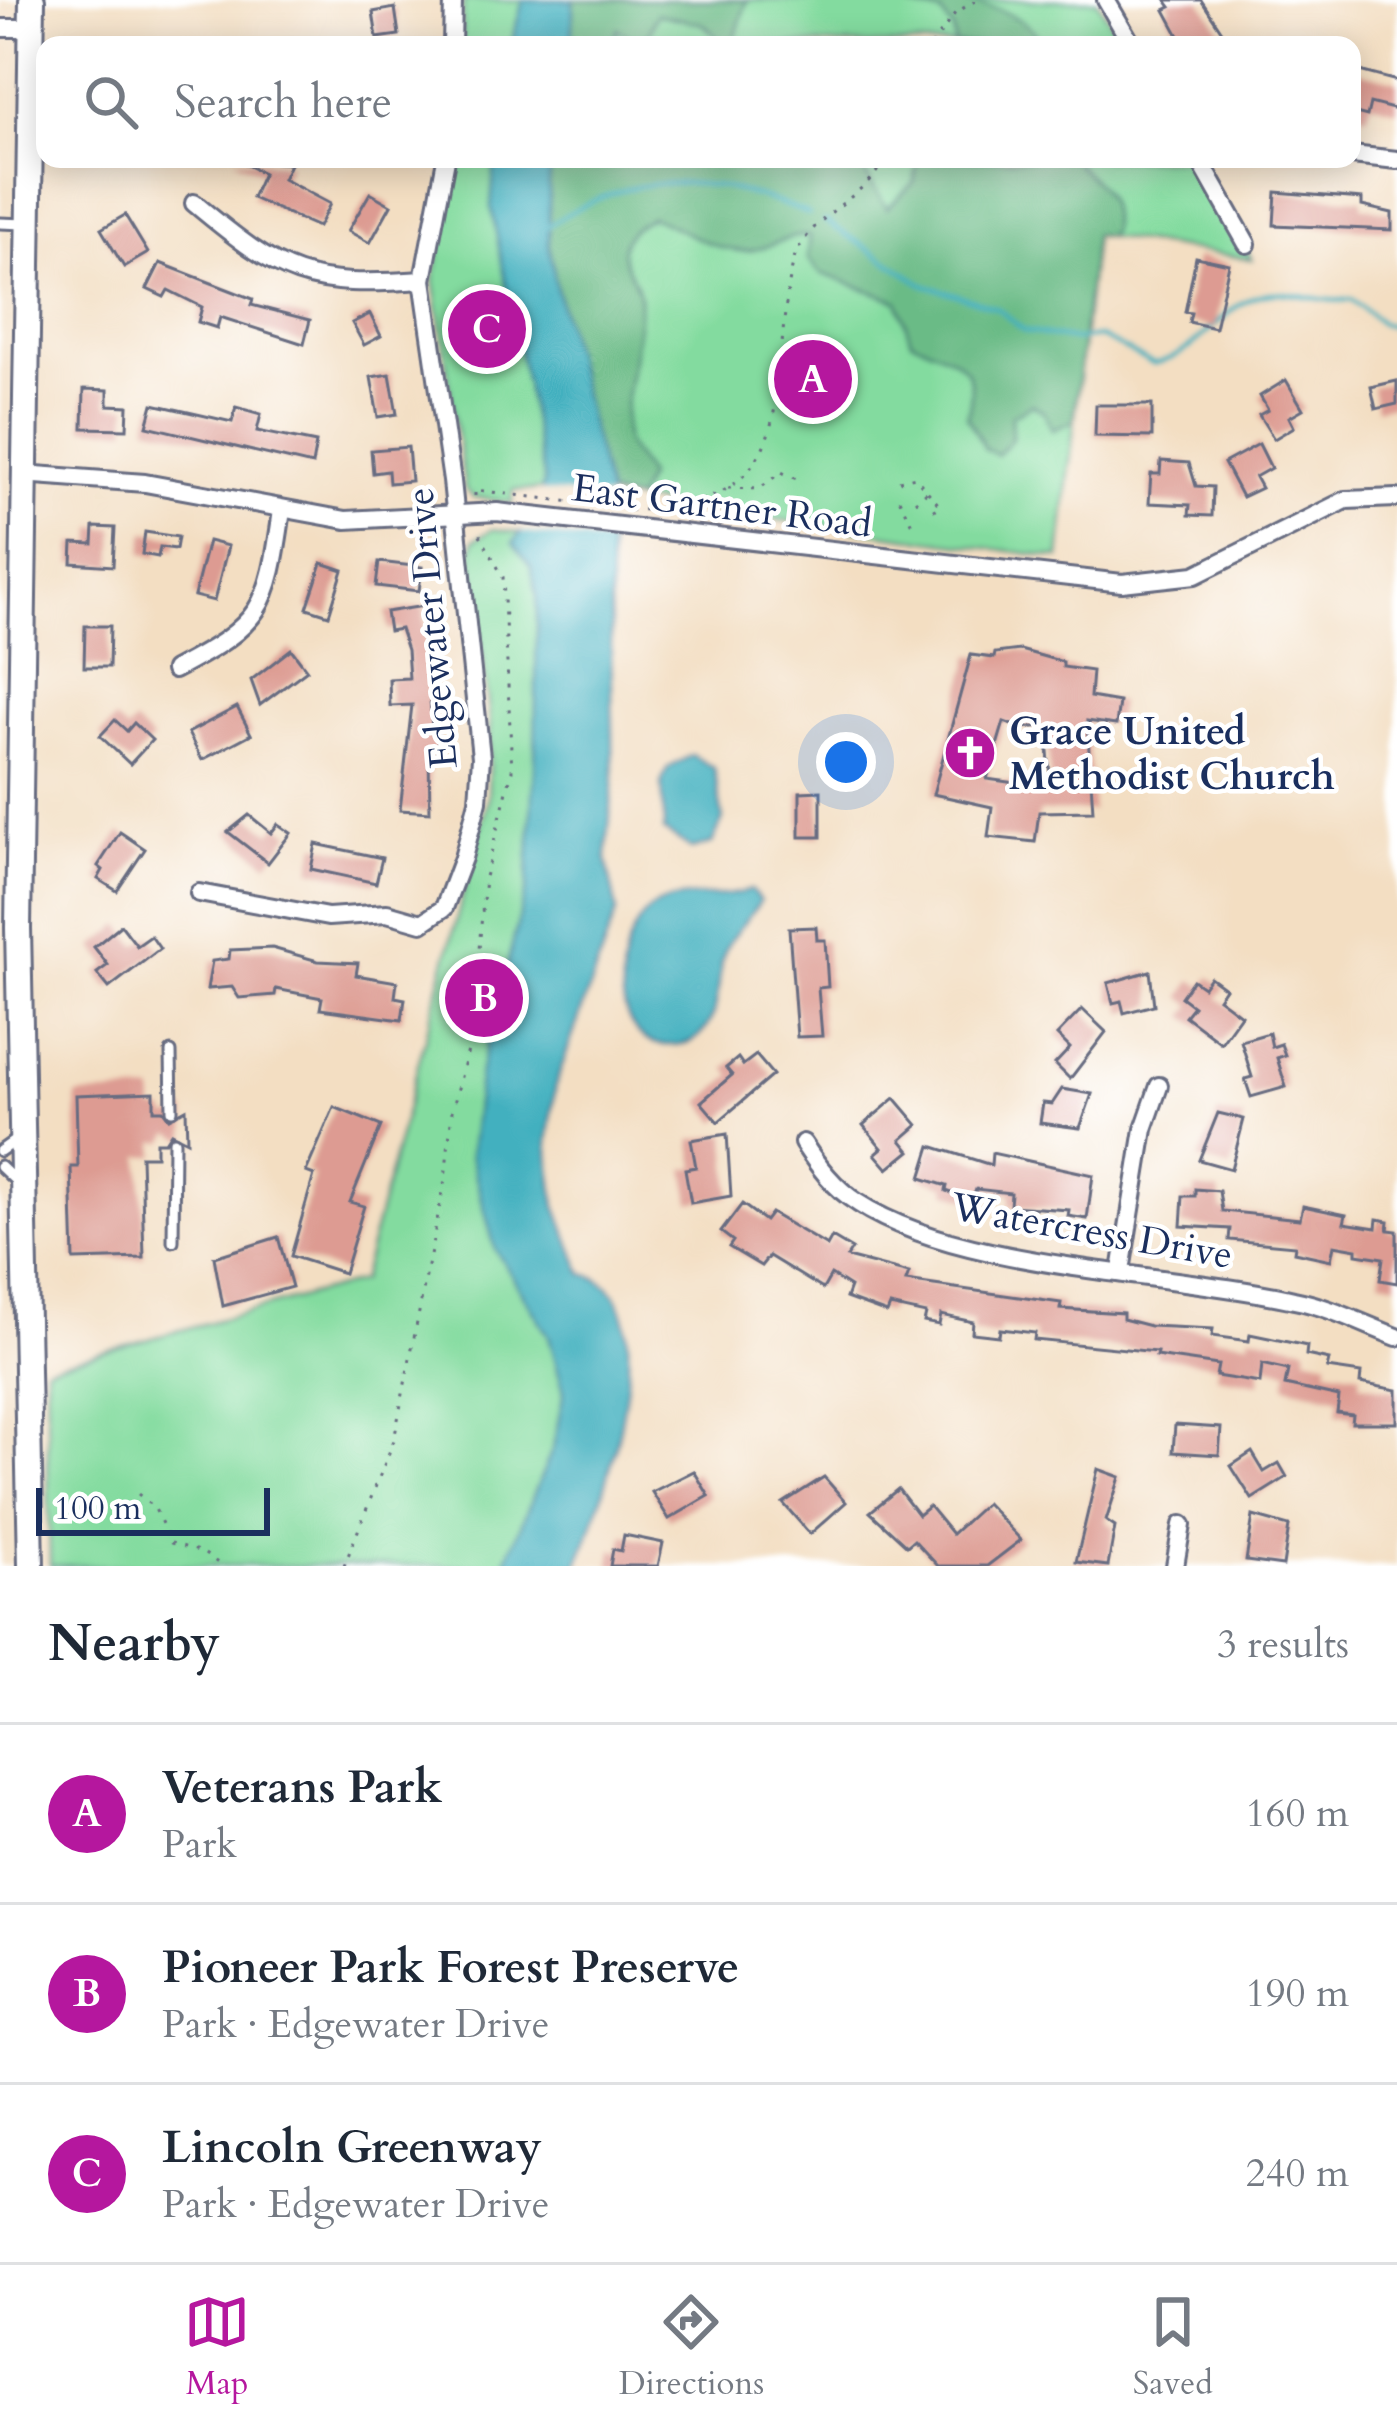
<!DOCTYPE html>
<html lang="en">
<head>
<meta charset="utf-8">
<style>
  :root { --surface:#fff; --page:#f6f6f7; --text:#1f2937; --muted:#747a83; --line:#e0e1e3; --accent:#b5179e }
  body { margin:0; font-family:Cardo,serif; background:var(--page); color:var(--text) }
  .scale { position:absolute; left:36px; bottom:30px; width:234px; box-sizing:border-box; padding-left:12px; border:6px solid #1b2f5e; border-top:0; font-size:33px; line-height:42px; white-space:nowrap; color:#1b2f5e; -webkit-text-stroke:9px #fff; paint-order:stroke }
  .you { position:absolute; left:846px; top:762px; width:42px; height:42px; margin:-30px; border:9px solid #fff; border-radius:50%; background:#1a73e8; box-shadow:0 0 0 18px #1a73e833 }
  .badge { display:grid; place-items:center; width:78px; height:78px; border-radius:50%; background:var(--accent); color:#fff; font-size:39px; font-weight:700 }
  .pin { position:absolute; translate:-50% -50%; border:6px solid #fff; box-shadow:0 3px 12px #0006 }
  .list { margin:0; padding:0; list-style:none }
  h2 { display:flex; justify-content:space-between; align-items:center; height:156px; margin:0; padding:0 48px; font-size:51px }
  h2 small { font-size:39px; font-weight:400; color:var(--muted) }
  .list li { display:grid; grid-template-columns:78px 1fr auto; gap:36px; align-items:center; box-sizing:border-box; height:180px; padding:0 48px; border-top:3px solid var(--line) }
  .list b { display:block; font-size:45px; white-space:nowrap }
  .list p { margin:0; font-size:39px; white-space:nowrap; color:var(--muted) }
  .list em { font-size:39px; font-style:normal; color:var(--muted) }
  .icon { flex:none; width:66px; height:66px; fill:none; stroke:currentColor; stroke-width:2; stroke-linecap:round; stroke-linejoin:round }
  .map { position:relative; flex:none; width:1397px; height:1566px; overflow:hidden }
  .search { position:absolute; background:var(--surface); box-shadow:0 6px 30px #0003; left:36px; right:36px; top:36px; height:132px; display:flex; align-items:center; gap:30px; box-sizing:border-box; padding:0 42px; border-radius:24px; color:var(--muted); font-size:45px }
  .sheet { height:696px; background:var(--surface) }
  nav { display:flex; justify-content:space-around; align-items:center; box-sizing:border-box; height:168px; border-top:3px solid var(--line); background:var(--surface); font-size:33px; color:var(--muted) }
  nav a { display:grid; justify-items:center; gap:6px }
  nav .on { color:var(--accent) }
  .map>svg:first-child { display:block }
</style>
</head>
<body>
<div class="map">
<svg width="1397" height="1566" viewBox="0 0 1397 1566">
  <rect width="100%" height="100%" fill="#fff"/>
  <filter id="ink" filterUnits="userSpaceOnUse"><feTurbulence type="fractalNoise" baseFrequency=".00833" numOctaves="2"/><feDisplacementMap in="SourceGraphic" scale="24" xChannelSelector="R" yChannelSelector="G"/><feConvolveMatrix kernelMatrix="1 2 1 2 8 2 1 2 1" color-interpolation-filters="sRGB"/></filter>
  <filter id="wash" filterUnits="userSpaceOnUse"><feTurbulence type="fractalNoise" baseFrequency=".004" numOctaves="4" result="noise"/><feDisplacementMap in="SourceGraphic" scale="48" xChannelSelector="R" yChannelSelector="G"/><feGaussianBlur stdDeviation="2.7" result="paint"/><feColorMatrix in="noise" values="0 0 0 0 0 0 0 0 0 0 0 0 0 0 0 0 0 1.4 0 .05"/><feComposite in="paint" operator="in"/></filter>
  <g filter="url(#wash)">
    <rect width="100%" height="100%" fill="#f3dec2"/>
    <!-- green -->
    <g fill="#83db9f" stroke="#4f857e" stroke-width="3">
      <path d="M 463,0 L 1097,0 L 1124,45 L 462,45 Z"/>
      <path d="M 456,159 L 1192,159 L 1252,259 L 1094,235 L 1060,558 L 566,491 L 513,490 L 512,503 L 474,497 L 465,489 L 434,280 Z"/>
      <path d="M 493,529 L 571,540 L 512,1108 L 593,1330 L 536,1566 L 50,1566 L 46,1367 L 361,1281 L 488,800 L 490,724 L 472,550 L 474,540 Z"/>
    </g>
    <!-- forest -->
    <g fill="#6abb86" stroke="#427572" stroke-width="3">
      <path d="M 573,0 L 747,0 L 735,38 L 724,44 L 703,24 L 657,14 L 649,34 L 637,42 L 618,29 L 612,45 L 572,45 Z"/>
      <path d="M 907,0 C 959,0 1016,0 1045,45 L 955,45 L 953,29 L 942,14 L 911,7 Z"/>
      <path d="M 549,159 L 856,159 L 887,208 L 914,182 L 918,159 L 1071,159 C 1097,184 1118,197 1109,237 L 1094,235 L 1074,421 L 1052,430 L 1044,412 L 1032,404 L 1011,416 L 1012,439 L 997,455 L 985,449 L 967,416 C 983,360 952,359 911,340 L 898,301 L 820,273 L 808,258 L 810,236 C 785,234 767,251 744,251 C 710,250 682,228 651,217 C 640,224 628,230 624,243 C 617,263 637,277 639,295 C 642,343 621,388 625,437 C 625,450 643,463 647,477 L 636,500 L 608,495 L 557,291 L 549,244 Z"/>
    </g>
    <!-- water -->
    <g fill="#43b0bf" stroke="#2f708e" stroke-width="3">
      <path d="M 523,0 L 573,0 L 572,45 L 511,45 Z"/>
      <path d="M 495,159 L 549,159 L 549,244 L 557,291 L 608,495 L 614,778 L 606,859 L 617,911 L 556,1083 L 548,1142 L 556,1206 L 583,1274 C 677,1291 600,1512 577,1566 L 504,1566 L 553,1448 L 564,1392 L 549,1336 L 495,1249 L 470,1155 L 480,1070 L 527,887 L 535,766 L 537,596 L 531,567 L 513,543 L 535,514 L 544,480 L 491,206 Z"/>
      <path d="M 692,755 L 714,768 L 723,819 L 712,844 L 691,849 L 664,831 L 662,781 L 668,768 Z"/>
      <path d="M 751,890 L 760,901 C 751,917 736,929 727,946 C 714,973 725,1008 702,1033 C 694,1043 681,1045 669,1045 C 603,1047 612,923 661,903 C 689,891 721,900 751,890 Z"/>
    </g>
    <!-- pier -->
    <path fill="#f3dec2" d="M 536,491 L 614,499 L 613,543 L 521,532 Z"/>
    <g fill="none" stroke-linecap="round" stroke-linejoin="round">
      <!-- stream -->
      <g stroke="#43b0bf" stroke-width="4.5">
        <path d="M 825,221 L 923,284 L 997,308 L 1024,331 L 1074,340 L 1100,337 L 1153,364 C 1198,356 1220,308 1257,296 C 1291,285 1319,306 1351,299 L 1382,324 L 1397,327"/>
        <path d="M 548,226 C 638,165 711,176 809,214"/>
      </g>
    </g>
    <g id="blocks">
      <!-- building -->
      <g fill="#dd9b92" fill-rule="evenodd">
        <path d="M 1166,0 L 1201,0 L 1231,45 L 1184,45 L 1165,10 L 1171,7 Z"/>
        <path d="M 395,8 L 399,35 L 377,38 L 373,12 Z"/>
        <path d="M 1352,69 L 1397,81 L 1397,110 L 1370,103 L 1367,116 L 1352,112 Z"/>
        <path d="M 234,159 L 290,164 L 283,179 L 330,204 L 318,227 L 252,198 L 263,173 Z"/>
        <path d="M 1276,192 L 1362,199 L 1362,206 L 1392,213 L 1392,230 L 1274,225 Z"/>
        <path d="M 370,193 L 391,205 L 370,243 L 348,231 Z"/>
        <path d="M 125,215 L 148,253 L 124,267 L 101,229 Z"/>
        <path d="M 1196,257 L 1229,264 L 1215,328 L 1189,322 L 1191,313 L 1185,312 Z"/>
        <path d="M 160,263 L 253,299 L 251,305 L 310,320 L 304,344 L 220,317 L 217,328 L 198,322 L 202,307 L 168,290 L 164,297 L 147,289 Z"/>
        <path d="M 370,314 L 381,336 L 364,345 L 352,323 Z"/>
        <path d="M 390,374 L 397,414 L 378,417 L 371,377 Z"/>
        <path d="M 1286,380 L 1303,409 L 1289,417 L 1294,427 L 1274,439 L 1259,415 L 1268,410 L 1260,396 Z"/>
        <path d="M 1397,381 L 1397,404 L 1376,409 L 1371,387 Z"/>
        <path d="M 84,389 L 108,390 L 108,405 L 128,406 L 127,429 L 83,428 Z"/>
        <path d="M 153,404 L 232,422 L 236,407 L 261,414 L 257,431 L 316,443 L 312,465 L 147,426 Z"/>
        <path d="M 1096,405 L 1152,405 L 1152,437 L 1095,436 Z"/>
        <path d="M 1259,444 L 1271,468 L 1255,477 L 1261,488 L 1242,497 L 1224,463 Z"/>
        <path d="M 408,447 L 411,481 L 389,483 L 388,471 L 373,473 L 371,450 Z"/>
        <path d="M 1161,461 L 1189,463 L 1196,486 L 1213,487 L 1212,516 L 1189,515 L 1190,505 L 1149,503 L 1151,474 L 1160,474 Z"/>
        <path d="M 94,527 L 115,528 L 113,566 L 72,563 L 73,543 L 93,544 Z"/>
        <path d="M 145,532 L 178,537 L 176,549 L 160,547 L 158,557 L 142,554 Z"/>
        <path d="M 208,541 L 228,546 L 214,601 L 194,596 Z"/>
        <path d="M 379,562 L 422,567 L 419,591 L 376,586 Z"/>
        <path d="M 322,563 L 343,570 L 329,615 L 307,608 Z"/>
        <path d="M 424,606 L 432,729 L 438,729 L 437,755 L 429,755 L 430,812 L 400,810 L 412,705 L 390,706 L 389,679 L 409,678 L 407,650 L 400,629 L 389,631 L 386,612 Z"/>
        <path d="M 85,626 L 110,626 L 109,667 L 84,667 Z"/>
        <path d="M 291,649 L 307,670 L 260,705 L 251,680 Z"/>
        <path d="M 1020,650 L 1063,662 L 1063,667 L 1092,671 L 1090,697 L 1119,702 L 1116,725 L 1087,721 L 1093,811 L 1039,812 L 1035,842 L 988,837 L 992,807 L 933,794 L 971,655 L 994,658 L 995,653 ZM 1004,722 L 1021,728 L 1046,726 L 1051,788 L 987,779 Z"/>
        <path d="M 237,707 L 251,734 L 202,760 L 188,733 Z"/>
        <path d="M 115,720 L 127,731 L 134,723 L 152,740 L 130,764 L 100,736 Z"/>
        <path d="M 821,791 L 821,837 L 800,837 L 800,792 Z"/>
        <path d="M 249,815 L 271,833 L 278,824 L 291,833 L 268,863 L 228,832 Z"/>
        <path d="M 120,832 L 145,849 L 117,891 L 98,879 L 103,870 L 98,866 Z"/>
        <path d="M 316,844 L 382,858 L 376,883 L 311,869 Z"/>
        <path d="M 121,925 L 137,946 L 151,936 L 160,949 L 109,988 L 97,973 L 108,965 L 94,947 Z"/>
        <path d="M 816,927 L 817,940 L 825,940 L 828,987 L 818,988 L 822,1036 L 797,1037 L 789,928 Z"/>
        <path d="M 272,948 L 318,961 L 358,963 L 356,975 L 397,982 L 395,997 L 405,999 L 402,1020 L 320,1009 L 322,998 L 276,989 L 275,995 L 239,998 L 232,987 L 207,989 L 212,961 L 229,959 L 230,950 Z"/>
        <path d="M 1150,971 L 1154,1005 L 1124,1013 L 1121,1001 L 1113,1003 L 1108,983 Z"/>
        <path d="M 1210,977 L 1225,988 L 1218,998 L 1241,1015 L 1221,1043 L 1185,1016 L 1193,1006 L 1181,997 L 1193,980 L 1203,987 Z"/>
        <path d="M 1082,1009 L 1106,1032 L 1070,1079 L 1055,1064 L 1070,1048 L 1057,1035 Z"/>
        <path d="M 1269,1033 L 1272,1047 L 1281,1044 L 1285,1055 L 1277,1058 L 1286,1087 L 1251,1097 L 1245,1079 L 1252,1077 L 1241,1041 Z"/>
        <path d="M 756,1055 L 773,1075 L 718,1122 L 701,1102 L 732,1075 L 726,1068 L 738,1058 L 743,1065 Z"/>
        <path d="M 1062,1089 L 1092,1094 L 1080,1128 L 1040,1123 L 1043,1103 L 1052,1104 Z"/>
        <path d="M 154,1092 L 154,1110 L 163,1110 L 169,1118 L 186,1109 L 187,1141 L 171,1133 L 165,1142 L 156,1142 L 156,1156 L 141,1156 L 144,1258 L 74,1260 L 71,1167 L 78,1167 L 76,1095 Z"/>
        <path d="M 895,1098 L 918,1125 L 901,1140 L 910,1151 L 888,1169 L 875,1154 L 882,1148 L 863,1125 Z"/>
        <path d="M 334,1107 L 381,1126 L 350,1202 L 364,1206 L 344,1273 L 291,1256 L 314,1175 L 306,1172 Z"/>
        <path d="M 1218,1113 L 1244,1119 L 1231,1169 L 1199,1160 Z"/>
        <path d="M 727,1134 L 731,1196 L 691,1203 L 685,1169 L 696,1167 L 691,1140 Z"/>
        <path d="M 931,1146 L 991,1165 L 992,1153 L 1093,1175 L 1087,1219 L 1068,1216 L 1069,1210 L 1010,1206 L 1011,1193 L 976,1189 L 972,1200 L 946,1191 L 947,1186 L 921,1178 Z"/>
        <path d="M 1195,1189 L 1219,1191 L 1222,1211 L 1300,1219 L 1303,1206 L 1346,1215 L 1344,1223 L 1376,1228 L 1377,1219 L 1389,1221 L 1388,1230 L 1397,1231 L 1397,1283 L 1380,1280 L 1383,1258 L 1357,1254 L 1357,1249 L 1334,1245 L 1331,1260 L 1294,1252 L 1295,1246 L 1229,1240 L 1230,1229 L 1181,1226 L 1183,1196 L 1195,1196 Z"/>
        <path d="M 742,1204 L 765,1221 L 771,1213 L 827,1246 L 832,1237 L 852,1249 L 847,1257 L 909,1273 L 906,1281 L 1061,1303 L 1060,1309 L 1123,1313 L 1123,1319 L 1150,1326 L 1213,1329 L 1212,1336 L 1249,1341 L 1250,1334 L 1307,1346 L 1306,1355 L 1329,1360 L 1327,1368 L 1361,1373 L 1360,1383 L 1397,1390 L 1397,1423 L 1352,1423 L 1353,1415 L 1337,1413 L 1339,1397 L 1285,1385 L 1288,1370 L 1262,1364 L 1260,1383 L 1216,1376 L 1218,1365 L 1156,1356 L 1157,1352 L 1034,1340 L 1035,1333 L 1000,1329 L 999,1336 L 972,1333 L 973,1322 L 941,1315 L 939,1325 L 924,1322 L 926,1314 L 890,1306 L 887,1313 L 846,1298 L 850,1287 L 831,1275 L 823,1289 L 769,1256 L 761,1266 L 729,1247 L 733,1241 L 721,1232 Z"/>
        <path d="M 278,1237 L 292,1287 L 223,1306 L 214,1257 Z"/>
        <path d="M 1175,1425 L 1221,1428 L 1219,1455 L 1173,1452 Z"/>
        <path d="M 1252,1452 L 1264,1472 L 1279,1463 L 1287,1477 L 1252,1499 L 1231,1466 Z"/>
        <path d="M 1098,1469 L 1120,1477 L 1106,1521 L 1115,1527 L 1108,1566 L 1076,1562 Z"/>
        <path d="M 694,1471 L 709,1496 L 669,1519 L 652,1492 Z"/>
        <path d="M 824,1477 L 846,1502 L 810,1534 L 783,1503 Z"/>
        <path d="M 898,1489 L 918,1515 L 929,1506 L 952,1534 L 986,1503 L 1021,1540 L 987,1566 L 938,1566 L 914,1540 L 907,1546 L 870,1512 Z"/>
        <path d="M 1253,1516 L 1289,1526 L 1283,1566 L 1246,1561 Z"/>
        <path d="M 624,1535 L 663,1543 L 658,1566 L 610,1566 L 613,1549 L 621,1551 Z"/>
      </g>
    </g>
  </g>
  <g filter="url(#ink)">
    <use href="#blocks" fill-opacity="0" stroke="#676c81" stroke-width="3"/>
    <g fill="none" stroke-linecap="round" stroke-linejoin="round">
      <!-- lane casing -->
      <g stroke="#676c81" stroke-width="15">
        <g id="lane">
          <path d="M 0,223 L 25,224"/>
          <path d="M 171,1052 L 172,1110"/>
          <path d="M 0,1151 L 17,1139"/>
          <path d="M 0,1166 L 19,1184"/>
          <path d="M 173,1241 L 174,1141"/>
        </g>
      </g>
      <!-- street casing -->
      <g stroke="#676c81" stroke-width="22">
        <g id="street">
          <path d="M 1106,0 L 1132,45"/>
          <path d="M 0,28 L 30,28"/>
          <path d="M 452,45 L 453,0"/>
          <path d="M 1352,155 L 1397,160"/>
          <path d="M 1199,159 L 1247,244"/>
          <path d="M 194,203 C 284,278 306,288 423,280"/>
          <path d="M 22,474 L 145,483 L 346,520 L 497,512 L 1122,583 L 1195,575 L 1346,500 L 1397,498"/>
          <path d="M 174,670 C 263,623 268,610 282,510"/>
          <path d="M 199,893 L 328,917 L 387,913 L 422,923 L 444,908 L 463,858 L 478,801 L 481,757 L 452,481 L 423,280 L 446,159"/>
          <path d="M 803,1143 C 818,1166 834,1188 858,1203 C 960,1270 1171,1272 1294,1300 C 1330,1307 1363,1324 1397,1337"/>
          <path d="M 1121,1271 L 1144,1129 L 1159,1086"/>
          <path d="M 1175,1566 L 1182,1525"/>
        </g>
      </g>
      <!-- secondary casing -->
      <g stroke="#676c81" stroke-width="30">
        <path id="secondary" d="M 31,1566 L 18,928 L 32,0"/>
      </g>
      <!-- path -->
      <g stroke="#676c81" stroke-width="3" stroke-dasharray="3 9" stroke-linecap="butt">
        <path d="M 932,45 L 955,13 L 977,0"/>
        <path d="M 899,481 L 915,477 L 940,506 L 932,511"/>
        <path d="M 728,488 L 759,489 L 781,472 L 799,480"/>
        <path d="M 475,496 L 475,490 L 621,508"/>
        <path d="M 899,499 L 915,530"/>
        <path d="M 915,502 L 929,490"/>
        <path d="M 630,510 C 816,510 763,375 795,256 C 815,211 862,201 885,159"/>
        <path d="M 138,1494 L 155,1509 L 171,1543 L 202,1552 L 222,1566"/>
        <path d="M 344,1566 L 394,1440 L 445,1179 L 452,1111 L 472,1035 L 485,877 L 512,771 L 503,577 L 477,529"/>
      </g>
      <!-- lane -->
      <use href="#lane" stroke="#fff" stroke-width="9"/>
      <!-- street -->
      <use href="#street" stroke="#fff" stroke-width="16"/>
      <!-- secondary -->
      <use href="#secondary" stroke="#fff" stroke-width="24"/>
    </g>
  </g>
  <!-- icons -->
  <defs>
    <g id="church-disc" transform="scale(2.7)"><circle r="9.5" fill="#b5179e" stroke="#fff"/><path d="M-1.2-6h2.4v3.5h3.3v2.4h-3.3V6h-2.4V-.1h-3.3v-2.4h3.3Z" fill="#fff"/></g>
  </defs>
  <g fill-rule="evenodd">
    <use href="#church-disc" x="970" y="753"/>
  </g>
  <g text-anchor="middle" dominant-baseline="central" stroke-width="9" stroke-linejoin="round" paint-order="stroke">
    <!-- street labels -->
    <g font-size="39" fill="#1b2f5e" stroke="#fff">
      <text transform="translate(722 506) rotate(7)">East Gartner Road</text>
      <text transform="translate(432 628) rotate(-95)">Edgewater Drive</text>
      <text transform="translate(1092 1231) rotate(10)">Watercress Drive</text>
    </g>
    <!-- poi labels -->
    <g font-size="39" font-weight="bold" fill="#1b2f5e" stroke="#fff" text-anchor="start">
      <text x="1009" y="731">Grace United<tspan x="1009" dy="45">Methodist Church</tspan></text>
    </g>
  </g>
</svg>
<div class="scale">100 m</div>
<div class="you"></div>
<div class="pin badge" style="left:813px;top:379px">A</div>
<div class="pin badge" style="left:484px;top:998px">B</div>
<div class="pin badge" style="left:487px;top:329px">C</div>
<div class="search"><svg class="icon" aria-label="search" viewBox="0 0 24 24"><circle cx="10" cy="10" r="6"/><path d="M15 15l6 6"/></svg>Search here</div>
</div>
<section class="sheet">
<h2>Nearby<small>3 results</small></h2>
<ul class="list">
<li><span class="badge">A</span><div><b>Veterans Park</b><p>Park</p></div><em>160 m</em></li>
<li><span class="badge">B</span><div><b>Pioneer Park Forest Preserve</b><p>Park · Edgewater Drive</p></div><em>190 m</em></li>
<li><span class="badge">C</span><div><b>Lincoln Greenway</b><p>Park · Edgewater Drive</p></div><em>240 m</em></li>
</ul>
</section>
<nav>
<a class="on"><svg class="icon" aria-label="map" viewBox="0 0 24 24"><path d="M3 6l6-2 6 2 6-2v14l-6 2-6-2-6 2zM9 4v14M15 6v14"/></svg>Map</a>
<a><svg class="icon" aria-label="directions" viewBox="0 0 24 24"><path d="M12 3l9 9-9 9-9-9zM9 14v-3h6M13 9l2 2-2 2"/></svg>Directions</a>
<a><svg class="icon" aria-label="saved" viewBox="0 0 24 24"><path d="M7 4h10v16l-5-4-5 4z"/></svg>Saved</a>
</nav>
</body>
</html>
